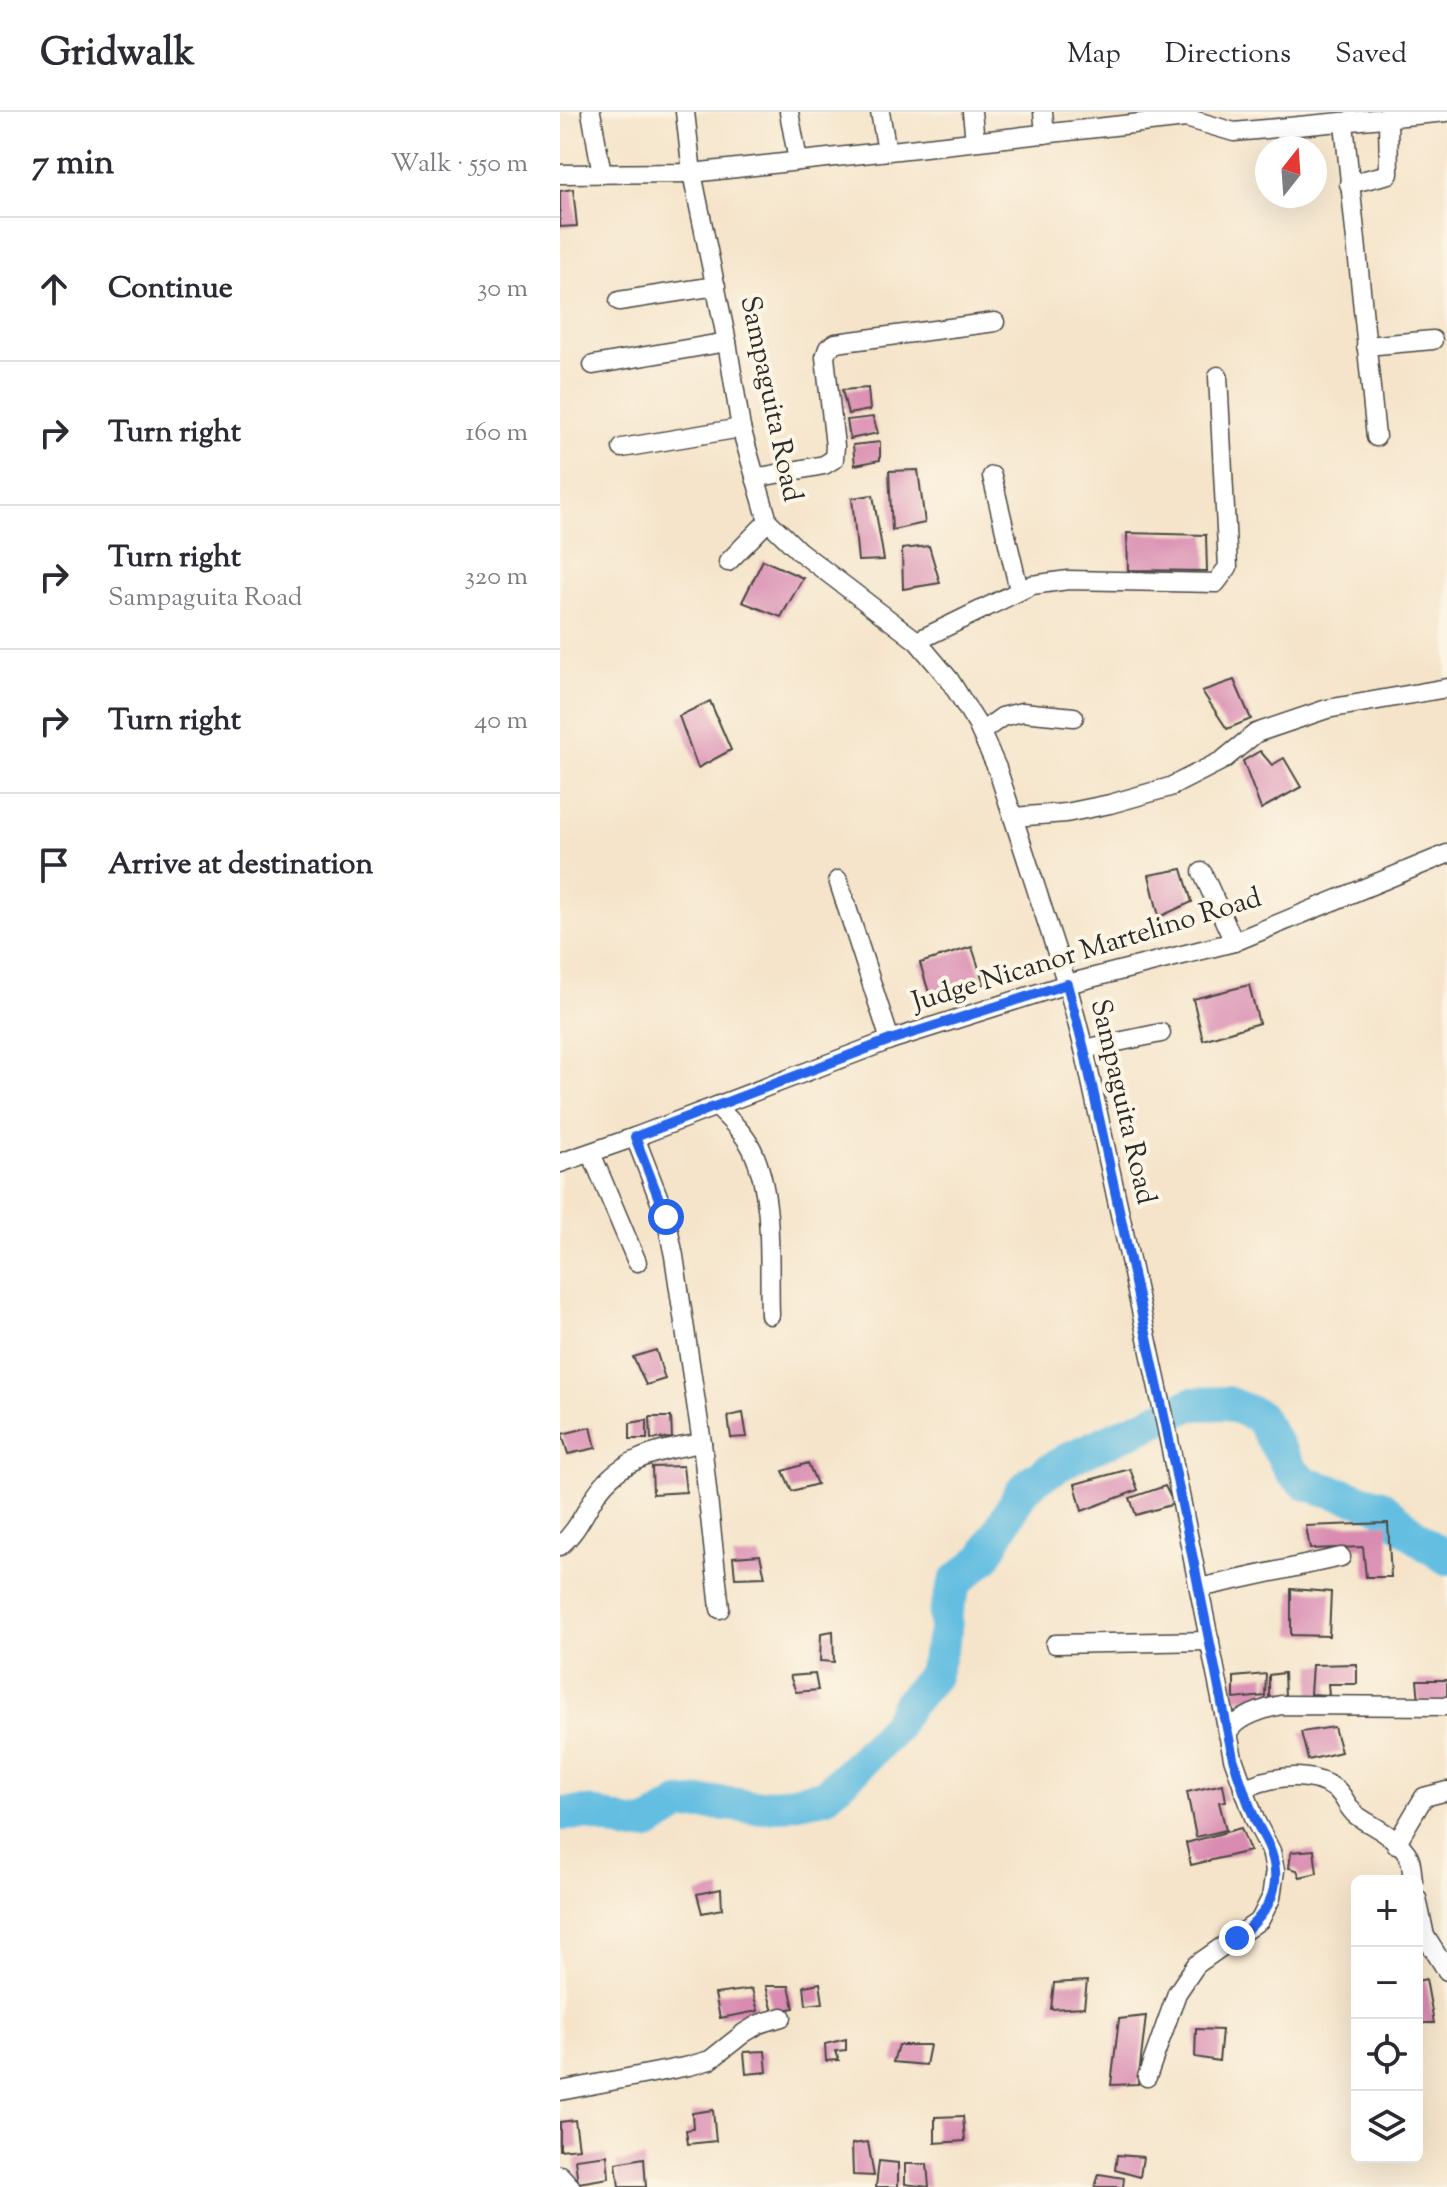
<!DOCTYPE html>
<html lang="en">
<head>
<meta charset="utf-8">
<style>
  :root { --surface:#fff; --page:#f2f2f3; --text:#2b2b33; --muted:#7c7c81; --line:#e1e1e2 }
  body { margin:0; font-family:"Sorts Mill Goudy",serif; background:var(--page); color:var(--text) }
  .controls { position:absolute; right:24px; bottom:24px; display:grid; overflow:hidden; border-radius:12px; box-shadow:0 8px 32px #0002 }
  .controls button { width:72px; height:72px; display:grid; place-items:center; padding:0; border:0; border-bottom:2px solid var(--line); background:var(--surface); color:var(--text); font:40px sans-serif }
  .compass { position:absolute; left:695px; top:24px; width:72px; height:72px; border-radius:50%; background:var(--surface); box-shadow:0 8px 32px #0002; rotate:17deg }
  .stop { position:absolute; width:24px; height:24px; margin:-18px; border:6px solid #2563eb; border-radius:50%; background:#fff }
  .stop.end { background:#2563eb; border-color:#fff; box-shadow:0 2px 8px #0008 }
  .list { margin:0; padding:0; list-style:none }
  h2 { display:flex; justify-content:space-between; align-items:center; height:104px; margin:0; padding:0 32px; font-size:34px }
  h2 small { font-size:26px; font-weight:400; color:var(--muted) }
  .list li { display:grid; grid-template-columns:52px 1fr auto; gap:24px; align-items:center; box-sizing:border-box; height:144px; padding:0 32px; border-top:2px solid var(--line) }
  .list b { display:block; font-size:30px; white-space:nowrap }
  .list p { margin:0; font-size:26px; white-space:nowrap; color:var(--muted) }
  .list em { font-size:26px; font-style:normal; color:var(--muted) }
  .icon { flex:none; width:44px; height:44px; fill:none; stroke:currentColor; stroke-width:2; stroke-linecap:round; stroke-linejoin:round }
  .map { position:relative; flex:none; width:887px; height:2075px; overflow:hidden }
  header { display:flex; align-items:center; gap:48px; box-sizing:border-box; height:112px; padding:0 40px; background:var(--surface); border-bottom:2px solid var(--line) }
  header strong { font-size:38px }
  nav { display:flex; gap:44px; margin-inline-start:auto; font-size:28px }
  main { display:flex }
  aside { flex:1; background:var(--surface) }
  .map>svg:first-child { display:block }
</style>
</head>
<body>
<header>
<strong>Gridwalk</strong>
<nav><a>Map</a><a>Directions</a><a>Saved</a></nav>
</header>
<main>
<aside>
<h2>7 min<small>Walk · 550 m</small></h2>
<ul class="list">
<li><svg class="icon" aria-label="ahead" viewBox="0 0 24 24"><path d="M12 20V5M6 11l6-6 6 6"/></svg><div><b>Continue</b></div><em>30 m</em></li>
<li><svg class="icon" aria-label="right" viewBox="0 0 24 24"><path d="M7 20v-9h11M14 6l5 5-5 5"/></svg><div><b>Turn right</b></div><em>160 m</em></li>
<li><svg class="icon" aria-label="right" viewBox="0 0 24 24"><path d="M7 20v-9h11M14 6l5 5-5 5"/></svg><div><b>Turn right</b><p>Sampaguita Road</p></div><em>320 m</em></li>
<li><svg class="icon" aria-label="right" viewBox="0 0 24 24"><path d="M7 20v-9h11M14 6l5 5-5 5"/></svg><div><b>Turn right</b></div><em>40 m</em></li>
<li><svg class="icon" aria-label="arrive" viewBox="0 0 24 24"><path d="M6 21V4h12l-3 4 3 4H6"/></svg><div><b>Arrive at destination</b></div></li>
</ul>
</aside>
<div class="map">
<svg width="887" height="2075" viewBox="0 0 887 2075">
  <rect width="100%" height="100%" fill="#fcf5e5"/>
  <filter id="ink" filterUnits="userSpaceOnUse"><feTurbulence type="fractalNoise" baseFrequency=".0125" numOctaves="2"/><feDisplacementMap in="SourceGraphic" scale="16" xChannelSelector="R" yChannelSelector="G"/><feConvolveMatrix kernelMatrix="1 2 1 2 8 2 1 2 1" color-interpolation-filters="sRGB"/></filter>
  <filter id="wash" filterUnits="userSpaceOnUse"><feTurbulence type="fractalNoise" baseFrequency=".006" numOctaves="4" result="noise"/><feDisplacementMap in="SourceGraphic" scale="32" xChannelSelector="R" yChannelSelector="G"/><feGaussianBlur stdDeviation="1.8" result="paint"/><feColorMatrix in="noise" values="0 0 0 0 0 0 0 0 0 0 0 0 0 0 0 0 0 1.4 0 .05"/><feComposite in="paint" operator="in"/></filter>
  <g filter="url(#wash)">
    <rect width="100%" height="100%" fill="#f5e4ca"/>
    <g fill="none" stroke-linecap="round" stroke-linejoin="round">
      <!-- river -->
      <path stroke="#63bee1" stroke-width="34" d="M 0,1702 L 28,1701 L 69,1713 L 89,1712 L 119,1693 L 158,1691 L 195,1695 L 223,1692 L 264,1684 L 293,1658 L 334,1616 L 347,1594 L 373,1564 L 386,1518 L 385,1505 L 390,1486 L 396,1469 L 424,1446 L 461,1380 L 475,1367 L 514,1344 L 632,1292 L 667,1291 L 699,1304 L 732,1360 L 747,1372 L 821,1394 L 863,1430 L 887,1446"/>
    </g>
    <g id="blocks">
      <!-- building -->
      <g fill="#d98bb1">
        <path d="M 13,77 L 17,114 L 0,115 L 0,79 Z"/>
        <path d="M 308,276 L 310,298 L 288,302 L 282,278 Z"/>
        <path d="M 313,305 L 318,321 L 290,327 L 287,308 Z"/>
        <path d="M 320,330 L 320,348 L 295,353 L 293,333 Z"/>
        <path d="M 358,358 L 365,411 L 332,418 L 329,359 Z"/>
        <path d="M 313,383 L 324,448 L 298,449 L 292,386 Z"/>
        <path d="M 567,421 L 646,423 L 647,459 L 568,458 Z"/>
        <path d="M 369,434 L 380,471 L 343,477 L 342,437 Z"/>
        <path d="M 203,448 L 243,466 L 221,505 L 182,490 Z"/>
        <path d="M 674,568 L 691,607 L 667,617 L 642,579 Z"/>
        <path d="M 150,589 L 171,638 L 138,656 L 119,604 Z"/>
        <path d="M 700,639 L 712,653 L 724,646 L 741,675 L 701,697 L 683,649 Z"/>
        <path d="M 622,757 L 632,790 L 599,805 L 589,763 Z"/>
        <path d="M 412,835 L 424,872 L 372,891 L 360,851 Z"/>
        <path d="M 689,873 L 699,911 L 643,928 L 633,887 Z"/>
        <path d="M 96,1238 L 105,1267 L 86,1273 L 73,1245 Z"/>
        <path d="M 183,1301 L 187,1325 L 171,1326 L 168,1304 Z"/>
        <path d="M 90,1305 L 111,1305 L 112,1326 L 91,1327 Z"/>
        <path d="M 87,1308 L 87,1327 L 70,1327 L 70,1311 Z"/>
        <path d="M 31,1315 L 36,1336 L 8,1342 L 2,1322 Z"/>
        <path d="M 248,1351 L 257,1372 L 232,1379 L 223,1359 Z"/>
        <path d="M 123,1354 L 126,1380 L 93,1382 L 92,1355 Z"/>
        <path d="M 570,1357 L 578,1378 L 522,1399 L 515,1372 Z"/>
        <path d="M 605,1374 L 614,1392 L 576,1403 L 570,1386 Z"/>
        <path d="M 828,1411 L 831,1465 L 806,1465 L 803,1435 L 750,1437 L 746,1414 Z"/>
        <path d="M 200,1443 L 205,1465 L 175,1466 L 173,1445 Z"/>
        <path d="M 731,1477 L 771,1480 L 769,1524 L 731,1523 Z"/>
        <path d="M 273,1519 L 274,1550 L 260,1549 L 261,1521 Z"/>
        <path d="M 797,1552 L 797,1572 L 768,1572 L 769,1583 L 750,1582 L 752,1553 Z"/>
        <path d="M 724,1561 L 725,1584 L 709,1585 L 709,1563 Z"/>
        <path d="M 255,1562 L 258,1578 L 236,1580 L 230,1564 Z"/>
        <path d="M 706,1562 L 705,1584 L 674,1587 L 674,1565 Z"/>
        <path d="M 857,1568 L 887,1568 L 887,1592 L 859,1589 Z"/>
        <path d="M 774,1615 L 781,1640 L 748,1648 L 741,1620 Z"/>
        <path d="M 663,1672 L 666,1689 L 659,1690 L 666,1718 L 636,1725 L 627,1680 Z"/>
        <path d="M 681,1716 L 690,1739 L 631,1753 L 626,1731 Z"/>
        <path d="M 754,1738 L 757,1761 L 740,1765 L 737,1758 L 729,1756 L 731,1740 Z"/>
        <path d="M 161,1777 L 162,1797 L 142,1801 L 137,1782 Z"/>
        <path d="M 866,1867 L 874,1911 L 857,1911 L 857,1869 Z"/>
        <path d="M 527,1869 L 524,1895 L 491,1897 L 494,1871 Z"/>
        <path d="M 260,1871 L 263,1891 L 246,1893 L 244,1874 Z"/>
        <path d="M 206,1874 L 229,1874 L 234,1896 L 213,1900 Z"/>
        <path d="M 192,1877 L 198,1899 L 160,1906 L 155,1882 Z"/>
        <path d="M 586,1904 L 578,1972 L 551,1973 L 559,1907 Z"/>
        <path d="M 636,1917 L 662,1918 L 659,1949 L 635,1945 Z"/>
        <path d="M 286,1927 L 286,1938 L 276,1939 L 279,1948 L 266,1949 L 265,1932 Z"/>
        <path d="M 338,1933 L 370,1933 L 366,1953 L 333,1950 Z"/>
        <path d="M 205,1939 L 207,1960 L 186,1962 L 184,1940 Z"/>
        <path d="M 153,1998 L 156,2029 L 128,2032 L 126,2018 L 133,2017 L 132,2001 Z"/>
        <path d="M 403,2004 L 405,2029 L 375,2031 L 375,2005 Z"/>
        <path d="M 15,2008 L 19,2036 L 0,2038 L 0,2010 Z"/>
        <path d="M 308,2030 L 314,2064 L 293,2063 L 292,2032 Z"/>
        <path d="M 47,2043 L 49,2066 L 18,2071 L 15,2047 Z"/>
        <path d="M 557,2043 L 583,2045 L 580,2065 L 555,2058 Z"/>
        <path d="M 84,2046 L 86,2075 L 59,2075 L 56,2051 Z"/>
        <path d="M 319,2049 L 338,2051 L 338,2075 L 316,2075 Z"/>
        <path d="M 345,2052 L 367,2052 L 369,2075 L 345,2072 Z"/>
        <path d="M 539,2062 L 564,2066 L 563,2075 L 535,2075 Z"/>
      </g>
    </g>
  </g>
  <g filter="url(#ink)">
    <use href="#blocks" fill-opacity="0" stroke="#494743" stroke-width="2"/>
    <g fill="none" stroke-linecap="round" stroke-linejoin="round">
      <!-- minor casing -->
      <g stroke="#494743" stroke-width="21">
        <g id="minor">
          <path d="M 31,0 L 42,62"/>
          <path d="M 125,0 L 132,61 L 167,230 L 181,316 L 208,409 L 239,439 L 357,529 L 389,567 L 417,612 L 437,656 L 453,705 L 507,872 L 524,937 L 606,1313 L 673,1646 L 695,1708 L 711,1739 L 715,1758 L 711,1786 L 700,1808 L 636,1853 L 617,1881 L 587,1965"/>
          <path d="M 229,0 L 238,49"/>
          <path d="M 320,0 L 327,39"/>
          <path d="M 412,0 L 415,29"/>
          <path d="M 483,0 L 485,22"/>
          <path d="M 784,11 L 816,325"/>
          <path d="M 0,62 L 132,61 L 626,6 L 674,20 L 887,0"/>
          <path d="M 789,72 L 829,62 L 828,7"/>
          <path d="M 59,189 L 156,174"/>
          <path d="M 806,234 L 873,228"/>
          <path d="M 33,253 L 167,230"/>
          <path d="M 62,336 L 181,316"/>
          <path d="M 432,364 L 459,478"/>
          <path d="M 195,366 L 264,353 L 274,347 L 275,334 L 265,245 L 268,236 L 276,231 L 435,210"/>
          <path d="M 168,450 L 208,409"/>
          <path d="M 357,529 L 472,473 L 508,468 L 656,471 L 668,455 L 658,264"/>
          <path d="M 421,620 L 442,605 L 462,600 L 514,605"/>
          <path d="M 453,705 L 506,701 L 550,692 L 610,675 L 663,648 L 696,621 L 767,597 L 887,576"/>
          <path d="M 642,760 L 674,830"/>
          <path d="M 278,768 L 330,928"/>
          <path d="M 524,937 L 601,921"/>
          <path d="M 157,995 C 169,1007 184,1021 192,1037 C 215,1086 208,1150 210,1203"/>
          <path d="M 75,1025 L 106,1105 L 114,1144 L 142,1331 L 160,1497"/>
          <path d="M 31,1041 L 77,1150"/>
          <path d="M 0,1051 L 75,1025 L 330,928 L 507,872 L 674,830 L 887,742"/>
          <path d="M 0,1434 C 15,1421 22,1406 32,1389 C 56,1346 97,1339 142,1331"/>
          <path d="M 639,1476 L 781,1445"/>
          <path d="M 495,1532 L 650,1529"/>
          <path d="M 668,1622 C 676,1605 703,1597 721,1593 L 887,1594"/>
          <path d="M 683,1677 C 712,1664 750,1658 777,1678 C 785,1685 788,1697 796,1703 C 811,1714 840,1726 849,1745 C 852,1752 852,1762 853,1769"/>
          <path d="M 836,1732 L 864,1685 L 887,1679"/>
          <path d="M 857,1786 L 865,1824 L 887,1859"/>
          <path d="M 0,1979 L 129,1954 L 150,1948 L 184,1921 L 199,1912 L 222,1905"/>
          <path d="M 0,2063 L 11,2075"/>
        </g>
      </g>
      <!-- minor -->
      <use href="#minor" stroke="#fff" stroke-width="18"/>
    </g>
  </g>
  <g fill="none" stroke-linecap="round" stroke-linejoin="round" filter="url(#ink)">
    <!-- route -->
    <path stroke="#2563eb" stroke-width="10" d="M 106,1105 L 75,1025 L 330,928 L 507,872 L 524,937 L 606,1313 L 673,1646 C 679,1666 686,1686 694,1705 C 699,1717 707,1728 711,1740 C 724,1778 706,1804 677,1826"/>
  </g>
  <g text-anchor="middle" dominant-baseline="central" stroke-width="8" stroke-linejoin="round" paint-order="stroke">
    <!-- street labels -->
    <g font-size="28" fill="#2b2b2b" stroke="#fcf5e5">
      <text transform="translate(210 287) rotate(78)">Sampaguita Road</text>
      <text transform="translate(527 839) rotate(-17)">Judge Nicanor Martelino Road</text>
      <text transform="translate(562 990) rotate(77)">Sampaguita Road</text>
    </g>
  </g>
</svg>
<div class="controls">
<button>+</button>
<button>−</button>
<button><svg class="icon" aria-label="locate" viewBox="0 0 24 24"><circle cx="12" cy="12" r="6"/><path d="M12 2v4M12 18v4M2 12h4M18 12h4"/></svg></button>
<button><svg class="icon" aria-label="layers" viewBox="0 0 24 24"><path d="M12 4l9 5-9 5-9-5zM3 14l9 5 9-5"/></svg></button>
</div>
<svg class="compass" viewBox="-18 -18 36 36"><path d="M0-13l5 13h-10z" fill="#e53935"/><path d="M0 13l5-13h-10z" fill="#7c7c81"/></svg>
<div class="stop" style="left:106px;top:1105px"></div>
<div class="stop end" style="left:677px;top:1826px"></div>
</div>
</main>
</body>
</html>
